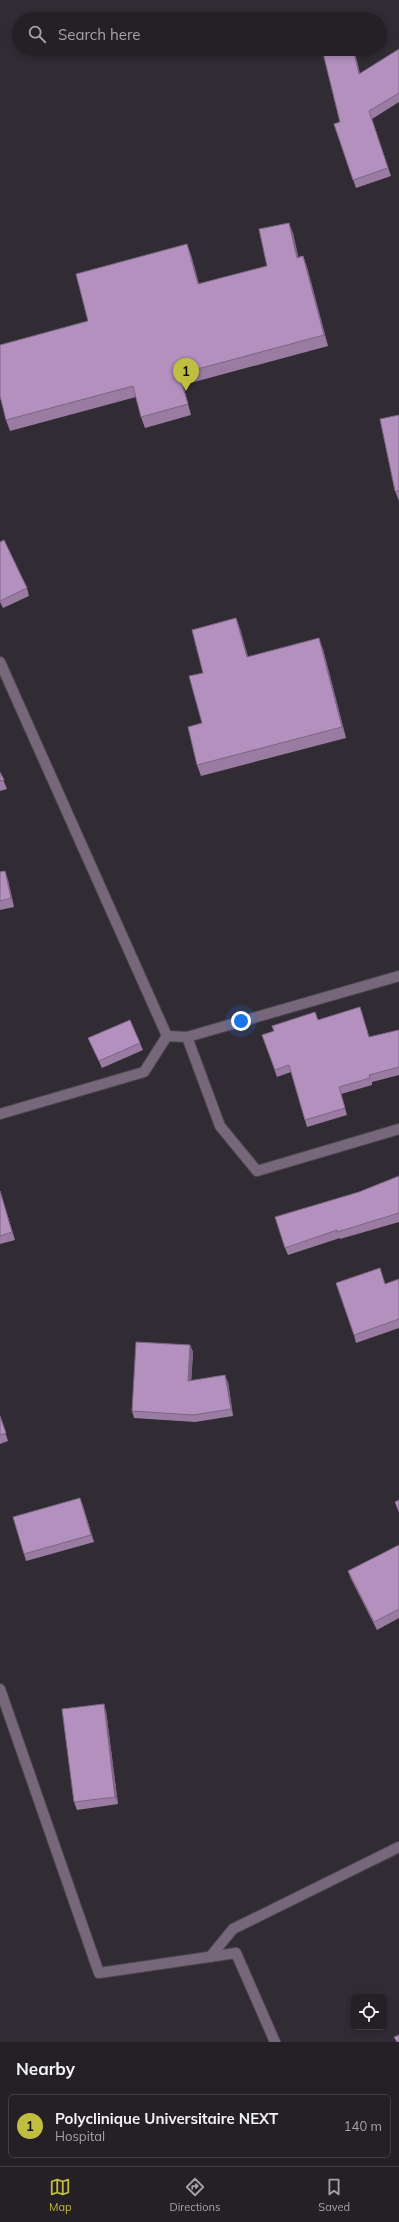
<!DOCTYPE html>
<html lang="en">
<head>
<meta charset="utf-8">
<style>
  :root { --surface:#252026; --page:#312d32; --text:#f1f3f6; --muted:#a3a3a7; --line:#423e43; --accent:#c0be40 }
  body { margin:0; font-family:Mulish,sans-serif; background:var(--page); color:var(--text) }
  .controls { position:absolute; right:12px; bottom:12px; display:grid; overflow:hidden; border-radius:6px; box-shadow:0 2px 6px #0003 }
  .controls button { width:36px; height:36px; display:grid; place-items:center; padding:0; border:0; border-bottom:1px solid var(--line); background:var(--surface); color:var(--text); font:20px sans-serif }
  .you { position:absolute; left:241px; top:1021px; width:14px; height:14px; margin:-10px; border:3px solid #fff; border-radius:50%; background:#1a73e8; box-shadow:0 0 0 6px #1a73e833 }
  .badge { display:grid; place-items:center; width:26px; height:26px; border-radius:50%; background:var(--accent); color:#111; font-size:13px; font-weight:700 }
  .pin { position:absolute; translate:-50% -33px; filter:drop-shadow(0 1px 2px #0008) }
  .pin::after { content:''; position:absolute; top:21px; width:14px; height:12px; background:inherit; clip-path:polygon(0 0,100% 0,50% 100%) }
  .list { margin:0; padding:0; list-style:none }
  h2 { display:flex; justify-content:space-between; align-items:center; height:52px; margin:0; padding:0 16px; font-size:17px }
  h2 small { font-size:13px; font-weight:400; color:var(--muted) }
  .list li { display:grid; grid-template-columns:26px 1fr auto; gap:12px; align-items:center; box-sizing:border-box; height:64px; margin:0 8px 8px; padding:0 8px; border:1px solid var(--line); border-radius:6px }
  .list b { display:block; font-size:15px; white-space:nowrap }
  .list p { margin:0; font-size:13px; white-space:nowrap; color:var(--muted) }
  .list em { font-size:13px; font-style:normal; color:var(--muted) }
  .icon { flex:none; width:22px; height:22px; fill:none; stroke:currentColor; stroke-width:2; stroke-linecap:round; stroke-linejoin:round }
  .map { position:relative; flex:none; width:399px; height:2042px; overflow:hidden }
  .search { position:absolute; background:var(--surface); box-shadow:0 2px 6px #0003; left:12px; right:12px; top:12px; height:44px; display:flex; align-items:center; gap:10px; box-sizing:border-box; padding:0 14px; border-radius:22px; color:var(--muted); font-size:15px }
  .sheet { height:124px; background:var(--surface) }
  nav { display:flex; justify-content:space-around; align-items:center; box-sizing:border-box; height:56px; border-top:1px solid var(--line); background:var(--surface); font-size:11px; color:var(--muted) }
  nav a { display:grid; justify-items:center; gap:2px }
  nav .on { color:var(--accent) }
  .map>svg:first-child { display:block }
</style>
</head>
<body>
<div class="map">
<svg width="399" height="2042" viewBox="0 0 399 2042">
  <rect width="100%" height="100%" fill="#312b33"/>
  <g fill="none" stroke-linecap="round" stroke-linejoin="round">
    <!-- minor casing -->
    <g stroke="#4e4850" stroke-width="12">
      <g id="minor">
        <path d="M 0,662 L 167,1036"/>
        <path d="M 167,1036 L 187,1037 L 399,976"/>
        <path d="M 187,1037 L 220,1126 L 257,1171 L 399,1129"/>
        <path d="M 0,1114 L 144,1072 L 167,1036"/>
        <path d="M 0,1689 L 99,1973 L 236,1953 L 275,2042"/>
        <path d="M 210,1957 L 233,1929 L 399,1847"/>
      </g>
    </g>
    <!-- minor -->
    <use href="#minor" stroke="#76677a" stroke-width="10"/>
  </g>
  <!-- wall -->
  <g fill="#9a7ca3">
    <path d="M 354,49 L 360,74 L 399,49 L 399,102 L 372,119 L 391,176 L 356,188 L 334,124 L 340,122 Z"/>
    <path d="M 293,233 L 298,257 L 303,256 L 307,267 L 328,346 L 183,385 L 191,415 L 145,428 L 141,417 L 136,397 L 10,431 L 6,420 L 88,321 L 187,244 L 191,255 L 199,284 L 267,266 Z"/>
    <path d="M 399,415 L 399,501 L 395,491 Z"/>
    <path d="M 0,542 L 27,588 L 29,596 L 3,608 L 0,602 Z"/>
    <path d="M 236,618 L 240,629 L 248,657 L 323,649 L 346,738 L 201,776 L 197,765 L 202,723 L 203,673 Z"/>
    <path d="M 0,772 L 7,789 L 0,791 Z"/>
    <path d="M 5,871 L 8,880 L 14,907 L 0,910 L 0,872 Z"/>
    <path d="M 360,1007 L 369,1037 L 399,1030 L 399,1075 L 372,1082 L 372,1085 L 341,1094 L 347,1115 L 307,1127 L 291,1072 L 277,1077 L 262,1035 L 318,1020 Z"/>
    <path d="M 88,1038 L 140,1043 L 143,1050 L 102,1068 Z"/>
    <path d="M 399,1176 L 399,1222 L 340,1239 L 340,1238 L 288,1255 L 285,1248 L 359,1192 Z"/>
    <path d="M 0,1191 L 15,1240 L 0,1244 Z"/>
    <path d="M 399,1279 L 399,1328 L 356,1343 L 354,1335 L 385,1284 Z"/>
    <path d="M 190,1345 L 193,1352 L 191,1380 L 228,1382 L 233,1416 L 195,1422 L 134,1418 L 132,1411 Z"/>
    <path d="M 0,1416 L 8,1441 L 0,1444 Z"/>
    <path d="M 83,1506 L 94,1542 L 26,1561 L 24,1554 Z"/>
    <path d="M 399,1545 L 399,1618 L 377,1630 L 351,1579 L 348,1571 Z"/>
    <path d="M 106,1711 L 118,1804 L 77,1810 L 74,1802 Z"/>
  </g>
  <!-- shaded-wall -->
  <g fill="#7d6585">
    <path d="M 353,49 L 354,49 L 362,82 L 359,74 Z"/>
    <path d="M 289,223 L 293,233 L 301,268 L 297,258 Z"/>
    <path d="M 187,244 L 191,255 L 202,295 L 198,284 Z"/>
    <path d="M 303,256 L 307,267 L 328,346 L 324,335 Z"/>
    <path d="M 179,374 L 183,385 L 191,415 L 188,404 Z"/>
    <path d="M 236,618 L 240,629 L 251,668 L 247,657 Z"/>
    <path d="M 319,638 L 323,649 L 346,738 L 342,727 Z"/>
    <path d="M 5,871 L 8,880 L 14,907 L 11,898 Z"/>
    <path d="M 0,1191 L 2,1197 L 15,1240 L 12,1232 Z"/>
    <path d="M 190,1345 L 193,1352 L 191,1388 L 188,1381 Z"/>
    <path d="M 225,1375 L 228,1382 L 233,1416 L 231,1409 Z"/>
    <path d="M 80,1498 L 83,1506 L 94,1542 L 91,1535 Z"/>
    <path d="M 104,1704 L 106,1711 L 118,1804 L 115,1797 Z"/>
  </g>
  <!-- building -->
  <g fill="#b390be" stroke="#7d6585">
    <path d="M 322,49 L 353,49 L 359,74 L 399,49 L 399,93 L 369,111 L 388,168 L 353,180 L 334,124 L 340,122 Z"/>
    <path d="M 289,223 L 297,258 L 303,256 L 324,335 L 179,374 L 188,404 L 141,417 L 133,386 L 6,420 L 0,396 L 0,345 L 88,321 L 76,274 L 187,244 L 198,284 L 267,266 L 259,229 Z"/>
    <path d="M 399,415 L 399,491 L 395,491 L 380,419 Z"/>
    <path d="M 4,540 L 27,588 L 0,601 L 0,542 Z"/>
    <path d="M 236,618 L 247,657 L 319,638 L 342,727 L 197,765 L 188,727 L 202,723 L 189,676 L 203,673 L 192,630 Z"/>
    <path d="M 0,772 L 4,780 L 0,781 Z"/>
    <path d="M 5,871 L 11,898 L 0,901 L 0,872 Z"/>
    <path d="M 360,1007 L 369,1037 L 399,1030 L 399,1067 L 369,1075 L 370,1078 L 339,1087 L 345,1108 L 305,1120 L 289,1065 L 275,1070 L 262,1035 L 274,1031 L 272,1026 L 315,1012 L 318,1020 Z"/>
    <path d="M 130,1020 L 140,1043 L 99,1061 L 88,1038 Z"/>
    <path d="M 399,1176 L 399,1213 L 337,1232 L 337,1230 L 285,1248 L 275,1217 L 359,1192 Z"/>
    <path d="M 0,1191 L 12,1232 L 0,1236 Z"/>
    <path d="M 380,1268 L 385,1284 L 399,1279 L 399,1319 L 354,1335 L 336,1283 Z"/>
    <path d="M 136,1342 L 190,1345 L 188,1381 L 225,1375 L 231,1409 L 193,1415 L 132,1411 Z"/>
    <path d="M 0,1416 L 6,1433 L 0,1435 Z"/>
    <path d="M 80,1498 L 91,1535 L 24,1554 L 13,1517 Z"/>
    <path d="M 399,1500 L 399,1512 L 395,1502 Z"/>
    <path d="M 399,1545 L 399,1609 L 374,1622 L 348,1571 Z"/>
    <path d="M 104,1704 L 115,1797 L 74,1802 L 62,1709 Z"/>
    <path d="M 399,2035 L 399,2042 L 397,2042 L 394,2037 Z"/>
  </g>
</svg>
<div class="controls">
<button><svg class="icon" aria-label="locate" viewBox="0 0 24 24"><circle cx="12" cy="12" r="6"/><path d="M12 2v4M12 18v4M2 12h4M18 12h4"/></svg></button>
</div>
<div class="you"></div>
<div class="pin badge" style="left:186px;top:391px">1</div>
<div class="search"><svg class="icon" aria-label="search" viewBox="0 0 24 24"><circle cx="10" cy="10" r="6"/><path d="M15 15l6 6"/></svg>Search here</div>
</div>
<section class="sheet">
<h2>Nearby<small></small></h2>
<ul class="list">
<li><span class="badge">1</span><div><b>Polyclinique Universitaire NEXT</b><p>Hospital</p></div><em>140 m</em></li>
</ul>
</section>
<nav>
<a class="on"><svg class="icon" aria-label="map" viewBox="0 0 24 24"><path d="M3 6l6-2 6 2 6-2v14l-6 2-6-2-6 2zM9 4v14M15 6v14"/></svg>Map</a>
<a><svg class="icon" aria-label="directions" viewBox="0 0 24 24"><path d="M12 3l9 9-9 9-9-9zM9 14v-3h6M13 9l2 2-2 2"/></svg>Directions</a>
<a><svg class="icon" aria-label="saved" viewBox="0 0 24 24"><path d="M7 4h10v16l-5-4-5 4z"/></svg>Saved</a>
</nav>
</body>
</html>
